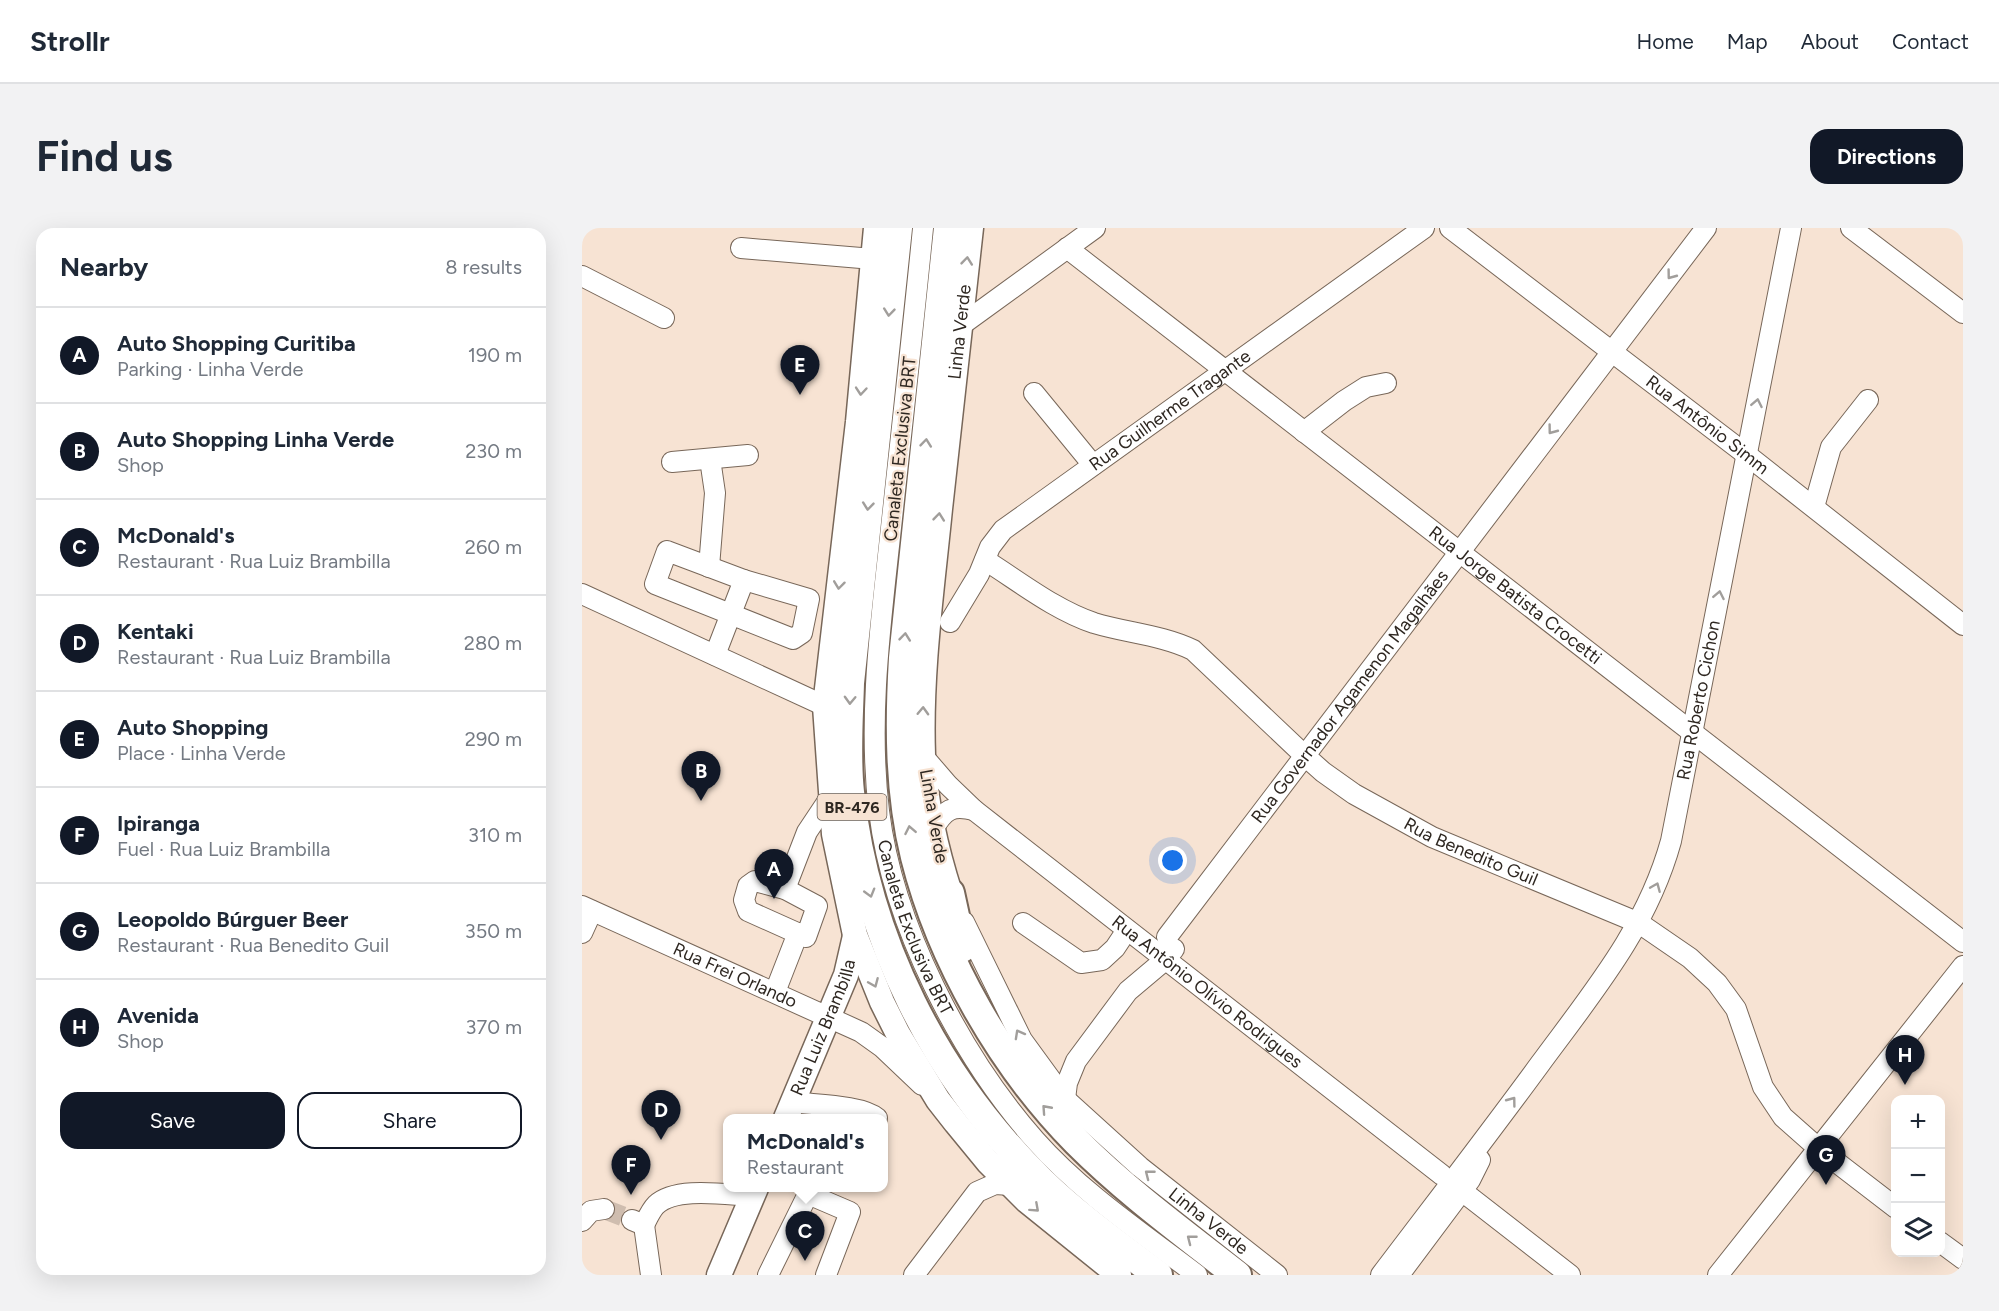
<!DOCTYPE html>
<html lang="en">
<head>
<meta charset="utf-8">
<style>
  :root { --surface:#fff; --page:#f2f2f3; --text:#1f2937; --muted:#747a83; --line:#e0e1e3; --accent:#111827 }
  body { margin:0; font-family:Figtree,sans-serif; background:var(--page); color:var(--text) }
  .controls { position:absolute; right:18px; bottom:18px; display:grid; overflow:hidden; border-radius:12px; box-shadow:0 6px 24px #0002 }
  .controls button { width:54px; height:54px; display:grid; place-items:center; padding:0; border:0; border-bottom:2px solid var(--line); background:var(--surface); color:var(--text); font:30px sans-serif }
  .you { position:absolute; left:591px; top:633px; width:21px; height:21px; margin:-15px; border:4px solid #fff; border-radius:50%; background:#1a73e8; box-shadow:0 0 0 9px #1a73e833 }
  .badge { display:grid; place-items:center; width:39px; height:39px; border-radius:50%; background:var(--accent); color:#fff; font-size:20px; font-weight:700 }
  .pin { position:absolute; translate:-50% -50px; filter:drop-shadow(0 2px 3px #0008) }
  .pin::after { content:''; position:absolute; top:32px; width:21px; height:18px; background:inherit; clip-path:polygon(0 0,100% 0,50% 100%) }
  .popup { position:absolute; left:141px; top:886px; width:165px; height:78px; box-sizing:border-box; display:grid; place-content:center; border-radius:12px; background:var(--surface); filter:drop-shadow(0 2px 4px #0005); font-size:20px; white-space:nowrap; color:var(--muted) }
  .popup b { font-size:22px; color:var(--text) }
  .popup::after { content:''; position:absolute; left:50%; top:100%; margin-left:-12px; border:12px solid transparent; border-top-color:var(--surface) }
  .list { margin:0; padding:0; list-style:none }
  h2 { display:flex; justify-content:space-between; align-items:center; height:78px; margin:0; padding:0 24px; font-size:26px }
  h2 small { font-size:20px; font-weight:400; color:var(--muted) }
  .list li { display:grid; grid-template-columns:39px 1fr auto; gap:18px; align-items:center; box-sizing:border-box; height:96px; padding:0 24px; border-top:2px solid var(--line) }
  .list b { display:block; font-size:22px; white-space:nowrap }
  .list p { margin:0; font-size:20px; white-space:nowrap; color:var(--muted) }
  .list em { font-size:20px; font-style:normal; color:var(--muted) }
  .actions { display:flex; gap:12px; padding:18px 24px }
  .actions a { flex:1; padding:14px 0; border:2px solid var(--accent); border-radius:18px; text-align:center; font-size:21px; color:var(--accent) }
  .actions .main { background:var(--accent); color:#fff }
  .icon { flex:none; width:33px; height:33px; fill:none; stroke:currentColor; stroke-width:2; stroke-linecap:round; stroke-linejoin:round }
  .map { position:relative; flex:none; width:1381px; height:1047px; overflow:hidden; border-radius:18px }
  header { display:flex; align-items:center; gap:36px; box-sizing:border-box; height:84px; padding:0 30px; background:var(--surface); border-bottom:2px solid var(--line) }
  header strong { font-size:28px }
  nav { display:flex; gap:33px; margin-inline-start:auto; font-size:21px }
  .intro { display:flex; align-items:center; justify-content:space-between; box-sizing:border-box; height:144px; padding:0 36px }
  h1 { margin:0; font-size:42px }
  .button { padding:15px 27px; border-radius:18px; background:var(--accent); color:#fff; font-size:21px; font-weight:700 }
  main { display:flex; gap:36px; padding:0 36px }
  aside { flex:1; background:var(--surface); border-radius:18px; box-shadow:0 6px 24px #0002 }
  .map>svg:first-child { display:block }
</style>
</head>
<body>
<header>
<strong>Strollr</strong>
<nav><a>Home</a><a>Map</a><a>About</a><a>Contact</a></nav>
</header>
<div class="intro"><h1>Find us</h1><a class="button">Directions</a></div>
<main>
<aside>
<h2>Nearby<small>8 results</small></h2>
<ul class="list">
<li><span class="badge">A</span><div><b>Auto Shopping Curitiba</b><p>Parking · Linha Verde</p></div><em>190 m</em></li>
<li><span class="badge">B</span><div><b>Auto Shopping Linha Verde</b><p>Shop</p></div><em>230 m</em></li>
<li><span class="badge">C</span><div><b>McDonald's</b><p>Restaurant · Rua Luiz Brambilla</p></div><em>260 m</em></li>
<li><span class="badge">D</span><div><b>Kentaki</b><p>Restaurant · Rua Luiz Brambilla</p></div><em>280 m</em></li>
<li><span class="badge">E</span><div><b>Auto Shopping</b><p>Place · Linha Verde</p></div><em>290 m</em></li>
<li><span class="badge">F</span><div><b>Ipiranga</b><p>Fuel · Rua Luiz Brambilla</p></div><em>310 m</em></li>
<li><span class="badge">G</span><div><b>Leopoldo Búrguer Beer</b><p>Restaurant · Rua Benedito Guil</p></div><em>350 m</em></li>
<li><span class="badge">H</span><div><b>Avenida</b><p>Shop</p></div><em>370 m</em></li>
</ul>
<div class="actions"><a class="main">Save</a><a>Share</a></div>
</aside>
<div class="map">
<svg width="1381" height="1047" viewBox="0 0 1381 1047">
  <rect width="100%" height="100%" fill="#f7e3d3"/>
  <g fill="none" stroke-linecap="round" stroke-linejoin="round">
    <!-- minor-tunnel -->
    <path stroke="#cfbdaf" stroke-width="20" stroke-dasharray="20 10" stroke-linecap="butt" d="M 22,981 L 50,992"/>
    <!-- minor casing -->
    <g stroke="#786759" stroke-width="22">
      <g id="minor">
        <path id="s1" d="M 341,0 C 331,103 319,206 308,309 C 298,400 286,492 297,583 C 311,697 378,827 453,912 C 499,964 560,1005 615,1047"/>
        <path id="s2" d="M 868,0 L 1165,227 L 1381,397"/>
        <path d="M 1269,0 L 1381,85"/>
        <path d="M 159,20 L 291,31"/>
        <path id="s3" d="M 485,20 L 1381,714"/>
        <path d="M 0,48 L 82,90"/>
        <path d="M 378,98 L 513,0"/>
        <path d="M 452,165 L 511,237"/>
        <path d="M 722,204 L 762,173 L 784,159 L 804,155"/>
        <path d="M 90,234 L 166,227"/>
        <path d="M 1232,279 L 1249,219 L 1286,172"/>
        <path d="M 85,323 L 162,352 L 227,371 L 220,405 L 211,411 L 73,356 Z"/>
        <path id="s4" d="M 403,332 C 438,354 473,382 512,395 C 545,405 580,407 611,422 L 722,527 L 741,544 L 772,566 L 850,609 L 1057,695 L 1108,730 L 1135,755 L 1154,781 L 1181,859 L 1201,889 L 1236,920 L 1314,980"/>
        <path d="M 127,339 L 133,265 L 128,231"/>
        <path d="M 0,366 L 243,478"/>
        <path id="s5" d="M 368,394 L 397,346 L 408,319 L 421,302 L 842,0"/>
        <path d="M 133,427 L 162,352"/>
        <path id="s6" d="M 341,528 L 366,557 L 392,582 L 860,947"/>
        <path d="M 351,601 C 363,581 370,577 392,582"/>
        <path d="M 173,653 L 203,661 L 235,678 L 224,709 L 166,683 L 162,672 L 166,658 Z"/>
        <path d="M 203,661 L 225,604 L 249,568"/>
        <path id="s7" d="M 0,678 L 279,804 L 300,819 L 340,857"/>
        <path id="s8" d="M 382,694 L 440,812 L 483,871 L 558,939 L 695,1047"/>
        <path d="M 441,695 L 499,735 L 520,732 L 533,720 L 545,702"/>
        <path d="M 0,705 L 10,683"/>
        <path id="s9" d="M 585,709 L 1124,0"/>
        <path d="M 193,764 L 216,705"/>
        <path d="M 483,871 L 485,855 L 494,833 L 546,763 L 584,731 L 592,721"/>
        <path d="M 211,874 C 232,877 280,877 295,890"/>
        <path d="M 880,963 L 988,1047"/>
        <path d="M 50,992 L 62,997 L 69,1047"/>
        <path d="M 0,993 L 9,983 L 22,981"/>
        <path d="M 62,997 C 65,991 69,982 74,977 C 94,958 145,967 171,968"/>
        <path d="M 1358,1014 L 1381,1031"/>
        <path d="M 186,1047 L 226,966 L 268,984 L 244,1047"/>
        <path d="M 332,1047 L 395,964 L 413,956 L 429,957"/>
        <path id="s10" d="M 799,1047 C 852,977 906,907 958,836 C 1011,764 1065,700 1089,613 L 1209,0"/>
        <path d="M 817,1047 L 888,952 L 898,932"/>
        <path d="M 1136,1047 L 1381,738"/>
      </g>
    </g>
    <!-- major casing -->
    <g stroke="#786759" stroke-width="27">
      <g id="major">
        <path d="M 294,0 L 276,194 L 243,478 L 252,606 L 273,707 L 300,774 L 316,806 L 356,872 L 374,895 L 406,934 L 445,973 L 537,1047"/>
        <path id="s11" d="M 368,665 C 354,621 343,573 341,527 C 338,445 350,362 358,281 C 368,187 379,94 389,0"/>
        <path id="s12" d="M 204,890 L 264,747 L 273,708"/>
        <path d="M 137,1047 L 174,960"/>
      </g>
    </g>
    <!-- highway casing -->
    <g stroke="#786759" stroke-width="32">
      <g id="highway">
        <path d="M 316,0 L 268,455 C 267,491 264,528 268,564 C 284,711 353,849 459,953 C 494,987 536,1017 576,1047"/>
        <path d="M 366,0 L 321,430 C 317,496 317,564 333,629 C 359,732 420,838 495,914 C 544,963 600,1004 655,1047"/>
        <path d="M 368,665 L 380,720"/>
      </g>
    </g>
    <!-- minor -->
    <use href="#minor" stroke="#fff" stroke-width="20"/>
    <!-- major -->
    <use href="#major" stroke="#fff" stroke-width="24"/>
    <!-- highway -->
    <use href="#highway" stroke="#fff" stroke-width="28"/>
  </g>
  <!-- one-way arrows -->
  <defs><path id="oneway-chevron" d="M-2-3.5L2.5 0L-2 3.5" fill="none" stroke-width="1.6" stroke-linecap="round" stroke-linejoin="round" transform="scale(1.5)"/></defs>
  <g stroke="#a19e9b">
    <use href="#oneway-chevron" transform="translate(385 33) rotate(-84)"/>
    <use href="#oneway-chevron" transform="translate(1089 47) rotate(127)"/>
    <use href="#oneway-chevron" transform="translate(307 84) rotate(96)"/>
    <use href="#oneway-chevron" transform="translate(279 163) rotate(95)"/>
    <use href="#oneway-chevron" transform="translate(1175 175) rotate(-79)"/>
    <use href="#oneway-chevron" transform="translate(970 202) rotate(127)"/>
    <use href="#oneway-chevron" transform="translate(344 215) rotate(-84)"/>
    <use href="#oneway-chevron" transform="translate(286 278) rotate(96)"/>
    <use href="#oneway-chevron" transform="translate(357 289) rotate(-84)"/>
    <use href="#oneway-chevron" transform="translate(257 357) rotate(97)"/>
    <use href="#oneway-chevron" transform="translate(1137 367) rotate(-79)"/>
    <use href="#oneway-chevron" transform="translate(323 409) rotate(-84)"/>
    <use href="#oneway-chevron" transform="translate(268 472) rotate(92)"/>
    <use href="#oneway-chevron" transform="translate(341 483) rotate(-88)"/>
    <use href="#oneway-chevron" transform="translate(328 602) rotate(-101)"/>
    <use href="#oneway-chevron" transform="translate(1074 659) rotate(-67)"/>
    <use href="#oneway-chevron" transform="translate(288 665) rotate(74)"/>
    <use href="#oneway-chevron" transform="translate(292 755) rotate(67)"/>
    <use href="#oneway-chevron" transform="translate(437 806) rotate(-119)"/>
    <use href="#oneway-chevron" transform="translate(930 873) rotate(-53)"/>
    <use href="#oneway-chevron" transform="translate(464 881) rotate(-132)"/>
    <use href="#oneway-chevron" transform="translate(567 946) rotate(-142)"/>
    <use href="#oneway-chevron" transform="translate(453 980) rotate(42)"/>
    <use href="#oneway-chevron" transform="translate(609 1011) rotate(-142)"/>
  </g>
  <g text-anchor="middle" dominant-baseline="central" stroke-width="4.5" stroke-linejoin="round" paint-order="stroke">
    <!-- shield labels -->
    <rect fill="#f7e3d3" stroke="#6a5f56" stroke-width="1.5" x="235.5" y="566" width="69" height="26" rx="4.5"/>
    <g font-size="16" font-weight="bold" fill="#2e2721">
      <text x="270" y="579">BR-476</text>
    </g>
    <!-- street labels -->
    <g font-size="18" fill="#2e2721" stroke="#f7e3d3">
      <text stroke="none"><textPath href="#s11" startOffset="566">Linha Verde</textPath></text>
      <text stroke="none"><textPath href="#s5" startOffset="312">Rua Guilherme Tragante</textPath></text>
      <text stroke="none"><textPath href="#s2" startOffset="324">Rua Antônio Simm</textPath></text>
      <text transform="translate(318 221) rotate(-84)">Canaleta Exclusiva BRT</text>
      <text stroke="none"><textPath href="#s3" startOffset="567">Rua Jorge Batista Crocetti</textPath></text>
      <text stroke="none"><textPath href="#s9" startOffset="302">Rua Governador Agamenon Magalhães</textPath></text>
      <text stroke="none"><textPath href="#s10" startOffset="668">Rua Roberto Cichon</textPath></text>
      <text transform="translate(352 588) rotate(80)">Linha Verde</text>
      <text stroke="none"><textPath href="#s4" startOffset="576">Rua Benedito Guil</textPath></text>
      <text stroke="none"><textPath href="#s1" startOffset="708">Canaleta Exclusiva BRT</textPath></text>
      <text stroke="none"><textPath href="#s7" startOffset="168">Rua Frei Orlando</textPath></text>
      <text stroke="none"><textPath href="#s6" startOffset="370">Rua Antônio Olívio Rodrigues</textPath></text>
      <text stroke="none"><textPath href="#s12" startOffset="98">Rua Luiz Brambilla</textPath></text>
      <text stroke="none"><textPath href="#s8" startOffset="393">Linha Verde</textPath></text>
    </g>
  </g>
</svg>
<div class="controls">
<button>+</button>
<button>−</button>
<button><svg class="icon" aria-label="layers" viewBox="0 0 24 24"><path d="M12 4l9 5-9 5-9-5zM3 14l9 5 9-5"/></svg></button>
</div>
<div class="you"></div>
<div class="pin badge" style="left:192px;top:671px">A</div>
<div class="pin badge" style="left:119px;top:573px">B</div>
<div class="pin badge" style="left:223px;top:1033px">C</div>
<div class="popup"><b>McDonald's</b>Restaurant</div>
<div class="pin badge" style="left:79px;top:912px">D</div>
<div class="pin badge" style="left:218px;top:167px">E</div>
<div class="pin badge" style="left:49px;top:967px">F</div>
<div class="pin badge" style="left:1244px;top:957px">G</div>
<div class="pin badge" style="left:1323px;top:857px">H</div>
</div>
</main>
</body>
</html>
